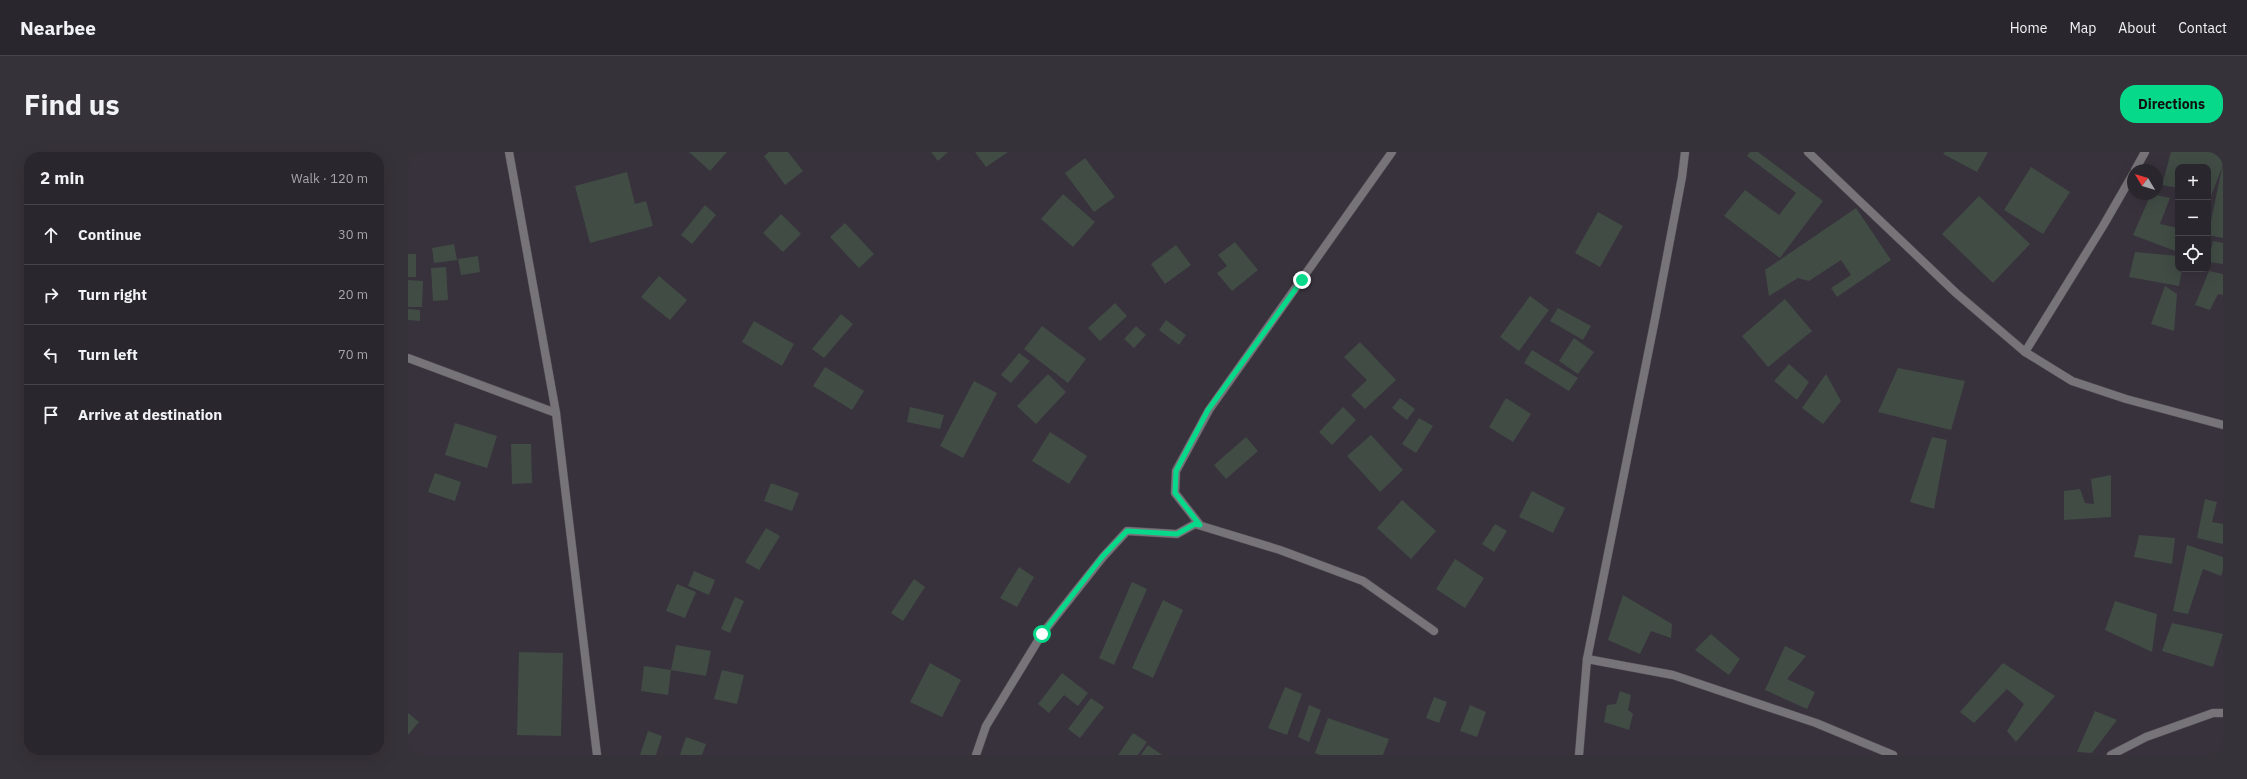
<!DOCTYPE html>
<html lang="en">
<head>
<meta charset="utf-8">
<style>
  :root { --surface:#2a262d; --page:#363239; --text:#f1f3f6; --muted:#a5a5aa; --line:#464349; --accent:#07d98b }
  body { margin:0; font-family:"IBM Plex Sans",sans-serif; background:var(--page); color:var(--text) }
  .controls { position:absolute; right:12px; top:12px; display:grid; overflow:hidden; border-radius:8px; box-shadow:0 4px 16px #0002 }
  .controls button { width:36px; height:36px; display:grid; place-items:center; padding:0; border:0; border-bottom:1px solid var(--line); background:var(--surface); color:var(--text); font:20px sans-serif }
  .compass { position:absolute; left:1719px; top:12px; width:36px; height:36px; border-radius:50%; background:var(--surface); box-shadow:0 4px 16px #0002; rotate:308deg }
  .stop { position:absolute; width:12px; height:12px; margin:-9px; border:3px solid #07d98b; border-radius:50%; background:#fff }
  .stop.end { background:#07d98b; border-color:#fff; box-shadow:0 1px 4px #0008 }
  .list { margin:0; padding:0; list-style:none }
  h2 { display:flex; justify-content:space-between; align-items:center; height:52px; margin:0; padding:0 16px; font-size:17px }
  h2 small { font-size:13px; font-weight:400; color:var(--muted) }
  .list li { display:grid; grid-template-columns:26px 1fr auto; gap:12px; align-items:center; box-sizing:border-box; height:60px; padding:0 16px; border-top:1px solid var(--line) }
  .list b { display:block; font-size:15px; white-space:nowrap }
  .list em { font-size:13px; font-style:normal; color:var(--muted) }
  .icon { flex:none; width:22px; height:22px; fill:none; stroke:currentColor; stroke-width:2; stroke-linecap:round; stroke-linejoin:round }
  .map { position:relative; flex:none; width:1815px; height:603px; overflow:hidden; border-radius:16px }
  header { display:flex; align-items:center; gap:24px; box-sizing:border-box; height:56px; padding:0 20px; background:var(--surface); border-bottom:1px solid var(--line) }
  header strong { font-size:19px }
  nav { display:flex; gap:22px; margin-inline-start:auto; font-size:14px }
  .intro { display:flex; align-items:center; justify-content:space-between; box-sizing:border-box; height:96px; padding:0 24px }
  h1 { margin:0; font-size:28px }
  .button { padding:10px 18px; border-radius:16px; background:var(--accent); color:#111; font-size:14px; font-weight:700 }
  main { display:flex; gap:24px; padding:0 24px }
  aside { flex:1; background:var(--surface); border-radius:16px; box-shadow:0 4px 16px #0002 }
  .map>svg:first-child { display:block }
</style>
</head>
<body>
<header>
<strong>Nearbee</strong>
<nav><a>Home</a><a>Map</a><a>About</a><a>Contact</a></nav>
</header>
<div class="intro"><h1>Find us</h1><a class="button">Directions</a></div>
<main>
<aside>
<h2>2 min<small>Walk · 120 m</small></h2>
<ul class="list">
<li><svg class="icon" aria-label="ahead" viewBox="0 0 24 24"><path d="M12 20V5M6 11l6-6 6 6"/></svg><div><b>Continue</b></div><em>30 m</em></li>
<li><svg class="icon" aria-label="right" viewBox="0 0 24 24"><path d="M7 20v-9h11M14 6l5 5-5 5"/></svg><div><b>Turn right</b></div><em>20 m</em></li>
<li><svg class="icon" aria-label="left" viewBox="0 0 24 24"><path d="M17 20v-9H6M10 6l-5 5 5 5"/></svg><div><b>Turn left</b></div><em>70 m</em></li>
<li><svg class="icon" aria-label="arrive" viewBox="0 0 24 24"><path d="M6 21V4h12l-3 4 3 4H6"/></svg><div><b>Arrive at destination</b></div></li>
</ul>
</aside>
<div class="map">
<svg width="1815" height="603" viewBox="0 0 1815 603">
  <rect width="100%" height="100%" fill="#38323c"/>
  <!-- building -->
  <g fill="#414c45">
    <path d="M 281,0 L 319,0 L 302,19 Z"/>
    <path d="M 361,0 L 380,0 L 395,19 L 377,33 L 356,4 Z"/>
    <path d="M 523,0 L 540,0 L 530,9 Z"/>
    <path d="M 567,0 L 600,0 L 578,15 Z"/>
    <path d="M 1342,0 L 1350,0 L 1415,49 L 1372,106 L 1316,64 L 1337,38 L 1371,63 L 1388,41 L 1339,4 Z"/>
    <path d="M 1537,0 L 1580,0 L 1569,20 L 1535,2 Z"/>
    <path d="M 1763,0 L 1815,0 L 1815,13 L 1803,44 L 1800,43 L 1800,15 L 1770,15 L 1770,36 L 1754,33 Z"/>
    <path d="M 677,6 L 707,45 L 686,60 L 657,21 Z"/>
    <path d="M 1623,15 L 1662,40 L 1635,82 L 1596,58 Z"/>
    <path d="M 1814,16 L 1815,17 L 1815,86 L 1800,83 Z"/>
    <path d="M 219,20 L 227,52 L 238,49 L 245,74 L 182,91 L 167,34 Z"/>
    <path d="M 655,42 L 687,70 L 665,95 L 633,67 Z"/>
    <path d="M 1743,42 L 1762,46 L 1752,72 L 1770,76 L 1770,100 L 1725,83 Z"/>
    <path d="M 1571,44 L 1622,92 L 1585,131 L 1534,82 Z"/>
    <path d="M 297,53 L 308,63 L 284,92 L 273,83 Z"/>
    <path d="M 1448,56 L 1483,108 L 1429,145 L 1423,136 L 1443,123 L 1433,108 L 1401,129 L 1390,126 L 1361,144 L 1357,118 Z"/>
    <path d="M 1190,60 L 1215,74 L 1192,115 L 1167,101 Z"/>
    <path d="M 373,62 L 393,82 L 375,100 L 355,81 Z"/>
    <path d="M 437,71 L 466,102 L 451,116 L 422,85 Z"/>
    <path d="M 1805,89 L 1815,91 L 1815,112 L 1800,110 Z"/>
    <path d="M 827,90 L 850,118 L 824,139 L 809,121 L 819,114 L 810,103 Z"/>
    <path d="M 46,92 L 49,108 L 26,111 L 24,96 Z"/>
    <path d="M 768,93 L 783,113 L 757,132 L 743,112 Z"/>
    <path d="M 1727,100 L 1770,104 L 1770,117 L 1774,117 L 1771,134 L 1721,125 Z"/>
    <rect x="0" y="102" width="8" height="23"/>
    <path d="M 70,104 L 72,120 L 53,123 L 50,107 Z"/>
    <path d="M 38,115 L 40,148 L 25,149 L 23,116 Z"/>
    <path d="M 1801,119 L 1815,122 L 1815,143 L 1810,142 L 1802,158 L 1787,153 Z"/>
    <path d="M 251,124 L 279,148 L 262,168 L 233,145 Z"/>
    <path d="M 0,128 L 15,129 L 14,155 L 0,155 Z"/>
    <path d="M 1757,134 L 1769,142 L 1766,179 L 1743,172 Z"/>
    <path d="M 1122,144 L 1141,158 L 1111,199 L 1092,185 Z"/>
    <path d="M 1377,147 L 1404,179 L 1360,215 L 1334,184 Z"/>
    <path d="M 707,151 L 719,164 L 692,189 L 680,176 Z"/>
    <path d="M 1150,156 L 1183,174 L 1175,188 L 1142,169 Z"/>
    <path d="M 0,157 L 12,158 L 12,169 L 0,168 Z"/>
    <path d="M 433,162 L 445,172 L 416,206 L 404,197 Z"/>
    <path d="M 758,168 L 778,183 L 771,193 L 751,178 Z"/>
    <path d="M 346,169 L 386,192 L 374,214 L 334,190 Z"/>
    <path d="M 634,174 L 678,207 L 660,231 L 616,197 Z"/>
    <path d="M 728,174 L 738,183 L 726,196 L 716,187 Z"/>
    <path d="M 1166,186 L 1186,200 L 1170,222 L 1151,209 Z"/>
    <path d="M 952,190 L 988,228 L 957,257 L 943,243 L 959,228 L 936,205 Z"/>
    <path d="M 1124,198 L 1170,226 L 1161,239 L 1116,211 Z"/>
    <path d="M 611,201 L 622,209 L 603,231 L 593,223 Z"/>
    <path d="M 1381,212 L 1401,230 L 1389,248 L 1366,229 Z"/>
    <path d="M 417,215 L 456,239 L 444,258 L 405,234 Z"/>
    <path d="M 1490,216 L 1557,229 L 1543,278 L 1470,260 Z"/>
    <path d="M 640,222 L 658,240 L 628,272 L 609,254 Z"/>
    <path d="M 1418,222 L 1433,249 L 1415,272 L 1394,256 Z"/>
    <path d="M 566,229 L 589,241 L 555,306 L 532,294 Z"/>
    <path d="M 992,246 L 1007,257 L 999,268 L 984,256 Z"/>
    <path d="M 1098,246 L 1123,262 L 1105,290 L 1081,275 Z"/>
    <path d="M 502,255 L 536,263 L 532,277 L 499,270 Z"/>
    <path d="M 935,255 L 948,268 L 924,293 L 911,280 Z"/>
    <path d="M 1011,266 L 1025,274 L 1008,301 L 994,292 Z"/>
    <path d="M 47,271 L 89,284 L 79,316 L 37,303 Z"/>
    <path d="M 642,280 L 679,304 L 661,332 L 624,309 Z"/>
    <path d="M 963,283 L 995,318 L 972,340 L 939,304 Z"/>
    <path d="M 838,285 L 850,299 L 818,327 L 806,313 Z"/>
    <path d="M 1524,285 L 1539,288 L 1526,357 L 1502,350 Z"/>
    <path d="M 103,292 L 123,292 L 124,331 L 104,332 Z"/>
    <path d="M 27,321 L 53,330 L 47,349 L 20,340 Z"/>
    <path d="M 1703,323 L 1703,365 L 1656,368 L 1656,339 L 1672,337 L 1677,351 L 1686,352 L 1683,327 Z"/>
    <path d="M 363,331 L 391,341 L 384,359 L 356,349 Z"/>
    <path d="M 1124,339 L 1157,356 L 1145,381 L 1111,365 Z"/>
    <path d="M 1797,347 L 1809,350 L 1804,370 L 1815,372 L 1815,392 L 1789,386 Z"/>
    <path d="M 994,348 L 1028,379 L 1003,407 L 969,376 Z"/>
    <path d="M 1087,372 L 1099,379 L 1086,400 L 1074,392 Z"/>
    <path d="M 358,376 L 372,384 L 351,418 L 337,410 Z"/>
    <path d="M 1731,383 L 1767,386 L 1764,412 L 1726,405 Z"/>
    <path d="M 1779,393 L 1815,405 L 1815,418 L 1813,424 L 1795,417 L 1780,462 L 1765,459 Z"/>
    <path d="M 1047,407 L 1076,426 L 1057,456 L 1028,437 Z"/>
    <path d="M 611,415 L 626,425 L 609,455 L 592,446 Z"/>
    <path d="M 286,419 L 307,428 L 301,443 L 280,434 Z"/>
    <path d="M 506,427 L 517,435 L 495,469 L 483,461 Z"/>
    <path d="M 724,430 L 739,437 L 706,513 L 691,506 Z"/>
    <path d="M 269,432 L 288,440 L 277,466 L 258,459 Z"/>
    <path d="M 1215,443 L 1264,472 L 1263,486 L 1243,479 L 1232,502 L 1200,488 Z"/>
    <path d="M 327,445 L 336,449 L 322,481 L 313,477 Z"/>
    <path d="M 755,448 L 775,458 L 745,526 L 724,516 Z"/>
    <path d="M 1707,449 L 1749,462 L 1744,500 L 1697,478 Z"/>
    <path d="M 1764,471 L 1815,482 L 1805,515 L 1754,499 Z"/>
    <path d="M 1303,482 L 1332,507 L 1321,523 L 1287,498 Z"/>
    <path d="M 268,493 L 303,499 L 298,524 L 263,518 Z"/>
    <path d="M 1377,494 L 1398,504 L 1379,527 L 1407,540 L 1399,557 L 1357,538 Z"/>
    <path d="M 111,500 L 155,501 L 153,584 L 109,583 Z"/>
    <path d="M 522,511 L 553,528 L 534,565 L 502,550 Z"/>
    <path d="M 1595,511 L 1647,544 L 1608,590 L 1599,579 L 1616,552 L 1599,537 L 1566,571 L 1552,560 Z"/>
    <path d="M 236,514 L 263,518 L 260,543 L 233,539 Z"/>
    <path d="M 314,518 L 336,523 L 329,552 L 306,547 Z"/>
    <path d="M 654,521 L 680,541 L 670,554 L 656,543 L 641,561 L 630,552 Z"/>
    <path d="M 877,535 L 894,542 L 879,583 L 860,576 Z"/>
    <path d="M 1212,539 L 1223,543 L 1220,558 L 1225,562 L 1221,578 L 1196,570 L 1199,553 L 1208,552 Z"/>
    <path d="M 1026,545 L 1039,550 L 1031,571 L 1018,566 Z"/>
    <path d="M 683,546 L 696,555 L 672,586 L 660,577 Z"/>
    <path d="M 901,553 L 913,558 L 901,590 L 890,585 Z"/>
    <path d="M 1062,553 L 1078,560 L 1069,585 L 1052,579 Z"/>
    <path d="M 1687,559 L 1709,568 L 1684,601 L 1669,600 Z"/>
    <path d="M 0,561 L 11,570 L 0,583 Z"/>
    <path d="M 920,566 L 981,587 L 975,603 L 912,603 L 907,601 Z"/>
    <path d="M 240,579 L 254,584 L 248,603 L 232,603 Z"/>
    <path d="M 725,581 L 739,590 L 730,603 L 710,603 Z"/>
    <path d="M 278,585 L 298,592 L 294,603 L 272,603 Z"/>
    <path d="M 740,593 L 754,603 L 733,603 Z"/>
  </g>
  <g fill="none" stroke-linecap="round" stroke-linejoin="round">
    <!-- minor casing -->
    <g stroke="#554f59" stroke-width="9">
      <g id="minor">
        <path d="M 101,0 L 148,261"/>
        <path d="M 1400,0 L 1548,141 L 1617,200 L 1664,229 L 1718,247 L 1815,273"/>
        <path d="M 1727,18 L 1737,0"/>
        <path d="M 1617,200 L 1695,74 L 1725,22"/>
        <path d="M 0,206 L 148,261 L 189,603"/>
        <path d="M 792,373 L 767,341 L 768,319 L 801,258 L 984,0"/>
        <path d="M 1179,507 L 1265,523 L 1408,571 L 1485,603"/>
        <path d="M 568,603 L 578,574 L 634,482 L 695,405 L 719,379 L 769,382 L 787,372 L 872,398 L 955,429 L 1026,479"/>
        <path d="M 1171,603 L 1179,507 L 1248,162 L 1274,25 L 1277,0"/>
        <path d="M 1703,603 L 1738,585 L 1805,561 L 1815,561"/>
      </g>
    </g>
    <!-- minor -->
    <use href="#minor" stroke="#777479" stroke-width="8"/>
  </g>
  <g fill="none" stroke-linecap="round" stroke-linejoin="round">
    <!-- route -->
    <path stroke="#07d98b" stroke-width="5" d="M 634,482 L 695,404 L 719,379 L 769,382 L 787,372 L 792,373 L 767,341 L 768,319 L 800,258 L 894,128"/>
  </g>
</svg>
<div class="controls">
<button>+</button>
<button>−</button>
<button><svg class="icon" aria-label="locate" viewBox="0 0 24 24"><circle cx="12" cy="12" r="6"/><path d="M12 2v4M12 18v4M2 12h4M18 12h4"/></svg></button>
</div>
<svg class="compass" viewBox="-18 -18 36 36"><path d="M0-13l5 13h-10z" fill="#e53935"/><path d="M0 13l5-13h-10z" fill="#a5a5aa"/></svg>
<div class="stop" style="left:634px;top:482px"></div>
<div class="stop end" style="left:894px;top:128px"></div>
</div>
</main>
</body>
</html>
